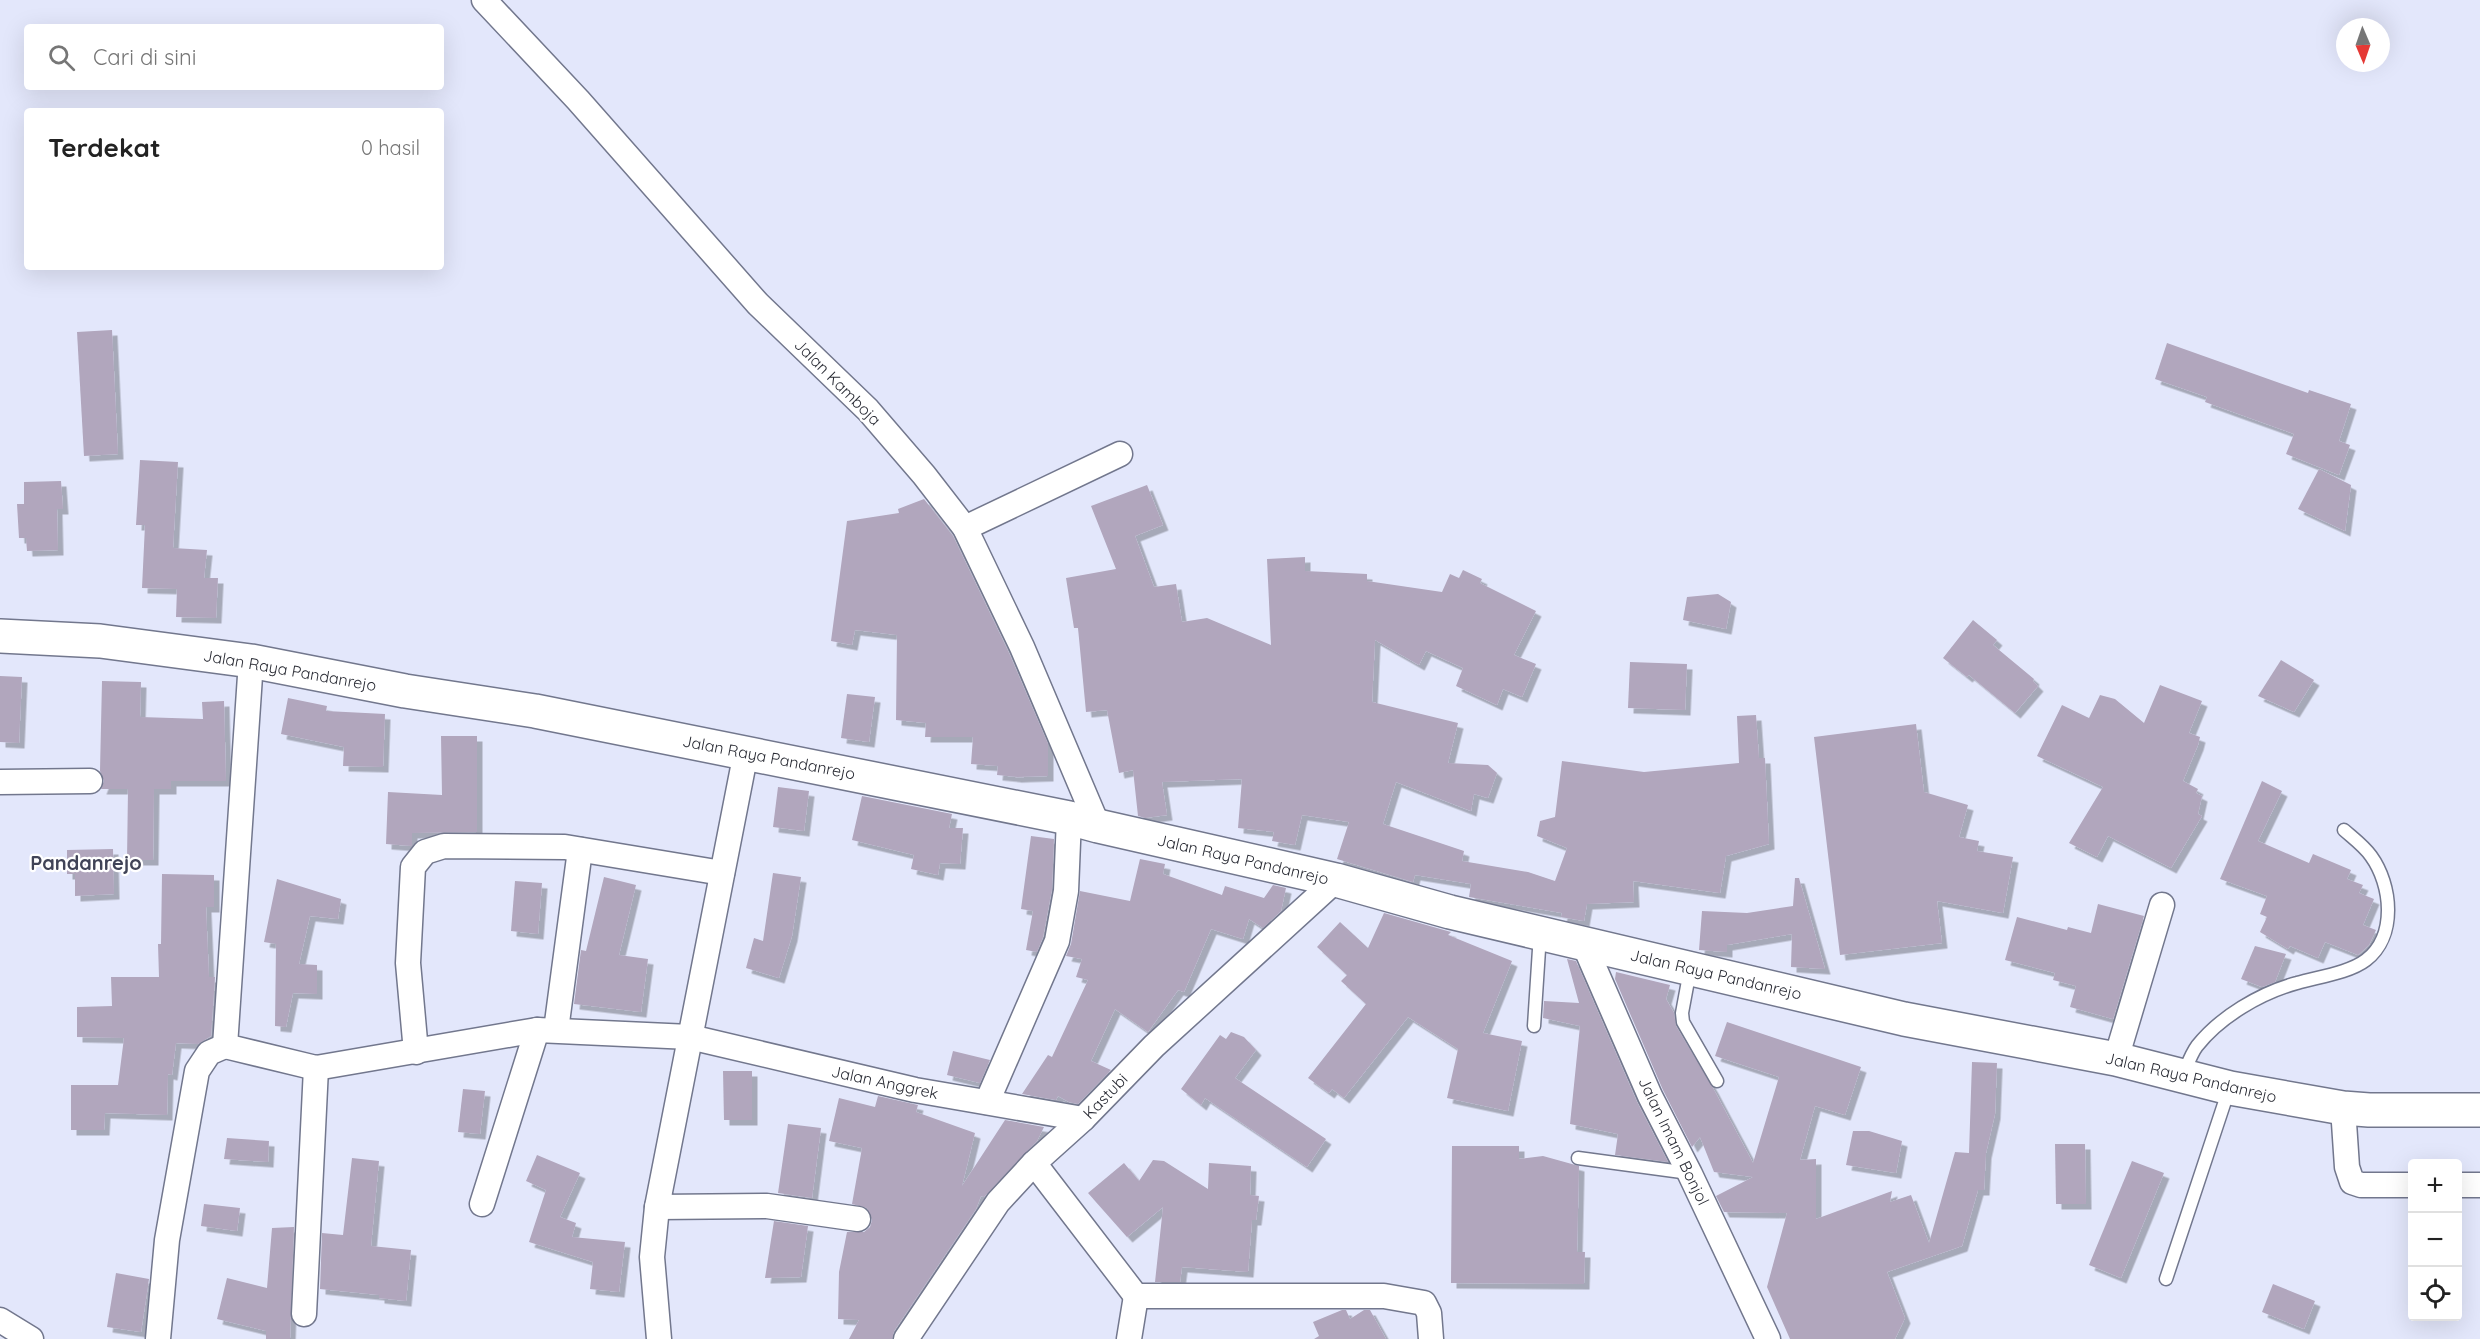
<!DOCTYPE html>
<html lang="id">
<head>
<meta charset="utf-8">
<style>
  :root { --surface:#fff; --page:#f2f2f2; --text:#222; --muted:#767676; --line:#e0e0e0 }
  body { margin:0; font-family:Quicksand,sans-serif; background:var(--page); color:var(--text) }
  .controls { position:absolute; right:18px; bottom:18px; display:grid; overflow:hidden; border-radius:6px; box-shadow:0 6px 24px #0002 }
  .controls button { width:54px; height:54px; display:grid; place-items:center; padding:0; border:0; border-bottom:2px solid var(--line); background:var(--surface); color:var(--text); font:30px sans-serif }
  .compass { position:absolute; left:2336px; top:18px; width:54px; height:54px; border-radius:50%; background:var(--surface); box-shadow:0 6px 24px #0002; rotate:178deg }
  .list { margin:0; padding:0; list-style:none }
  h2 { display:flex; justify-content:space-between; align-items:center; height:78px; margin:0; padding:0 24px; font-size:26px }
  h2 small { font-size:20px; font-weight:400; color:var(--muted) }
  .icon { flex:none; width:33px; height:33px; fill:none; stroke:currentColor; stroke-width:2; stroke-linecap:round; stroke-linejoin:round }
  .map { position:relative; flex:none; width:2480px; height:1339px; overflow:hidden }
  .search { position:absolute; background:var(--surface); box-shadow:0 6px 24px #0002; left:24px; top:24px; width:420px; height:66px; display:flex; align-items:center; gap:15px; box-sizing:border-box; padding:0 21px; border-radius:6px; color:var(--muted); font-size:22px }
  .panel { position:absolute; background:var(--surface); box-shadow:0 6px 24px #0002; left:24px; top:108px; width:420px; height:162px; border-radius:6px }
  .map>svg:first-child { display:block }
</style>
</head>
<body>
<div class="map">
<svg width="2480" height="1339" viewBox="0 0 2480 1339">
  <defs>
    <filter id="shadow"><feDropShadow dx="5.5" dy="5.5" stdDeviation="0" flood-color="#0004"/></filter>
  </defs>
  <rect width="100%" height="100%" fill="#e3e7fb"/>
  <!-- building -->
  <g fill="#b1a6bd" filter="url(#shadow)">
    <path d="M 112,330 L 118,454 L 84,456 L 77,332 Z"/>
    <path d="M 2167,343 L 2308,393 L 2309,390 L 2351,404 L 2339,441 L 2350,445 L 2339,475 L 2286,454 L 2294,434 L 2205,402 L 2207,397 L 2155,379 Z"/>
    <path d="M 140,460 L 178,462 L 173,548 L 207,550 L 204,578 L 218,578 L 216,618 L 176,617 L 177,589 L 142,588 L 145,525 L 136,525 Z"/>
    <path d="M 2319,469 L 2351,485 L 2345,531 L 2298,509 Z"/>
    <path d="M 61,481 L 63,509 L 57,509 L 58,550 L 27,551 L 26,538 L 19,538 L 17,504 L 24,504 L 24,482 Z"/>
    <path d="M 1147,485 L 1163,525 L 1135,536 L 1154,587 L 1176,584 L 1182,622 L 1207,618 L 1271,645 L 1267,559 L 1305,557 L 1305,571 L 1367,574 L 1367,581 L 1442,592 L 1450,574 L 1459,578 L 1463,570 L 1482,579 L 1480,583 L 1536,611 L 1514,655 L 1536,664 L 1522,697 L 1503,689 L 1497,705 L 1456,686 L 1463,668 L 1426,651 L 1419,665 L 1375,640 L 1372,702 L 1458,723 L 1448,763 L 1488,765 L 1497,773 L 1488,798 L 1474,794 L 1471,811 L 1396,782 L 1383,824 L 1464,851 L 1462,861 L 1528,872 L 1555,881 L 1567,848 L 1537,836 L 1540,821 L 1555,817 L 1562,761 L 1644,772 L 1739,763 L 1737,716 L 1756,715 L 1759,758 L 1765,758 L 1769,844 L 1726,856 L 1720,893 L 1633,881 L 1634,902 L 1587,904 L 1584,921 L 1561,917 L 1562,913 L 1469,897 L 1471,884 L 1415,875 L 1413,882 L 1337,859 L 1349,822 L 1302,815 L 1295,845 L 1272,841 L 1274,832 L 1238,828 L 1242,779 L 1162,782 L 1167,815 L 1145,818 L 1138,816 L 1133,770 L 1119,773 L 1107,710 L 1086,712 L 1078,628 L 1074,628 L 1066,578 L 1116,569 L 1091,506 Z"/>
    <path d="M 924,499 L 953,536 L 1009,653 L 1048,744 L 1048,776 L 1015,777 L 1027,778 L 997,775 L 998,766 L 971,764 L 973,737 L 925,737 L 926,723 L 896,720 L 897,635 L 855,630 L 852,645 L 831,641 L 847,521 L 899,513 L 898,509 Z"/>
    <path d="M 1718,594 L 1731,602 L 1726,629 L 1683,620 L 1687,597 Z"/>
    <path d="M 1973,620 L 1997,640 L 1993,645 L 2034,679 L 2033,681 L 2038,686 L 2015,713 L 1969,675 L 1967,677 L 1943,658 Z"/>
    <path d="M 2281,660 L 2314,680 L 2294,712 L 2258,696 Z"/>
    <path d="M 1630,662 L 1687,664 L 1685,710 L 1628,708 Z"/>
    <path d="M 0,676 L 22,677 L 19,743 L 0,742 Z"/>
    <path d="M 102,681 L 141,682 L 140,717 L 203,719 L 202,702 L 224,701 L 226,781 L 171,781 L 171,789 L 154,789 L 153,860 L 127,860 L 128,789 L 101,789 L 104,781 L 100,771 Z"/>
    <path d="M 2160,685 L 2202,701 L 2189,733 L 2200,737 L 2198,745 L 2183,781 L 2198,789 L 2196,793 L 2202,796 L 2198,814 L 2202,816 L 2171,868 L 2108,836 L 2097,857 L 2069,843 L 2103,787 L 2037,756 L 2062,705 L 2089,718 L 2100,695 L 2115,699 L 2144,723 Z"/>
    <path d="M 847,694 L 875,697 L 869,742 L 841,738 Z"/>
    <path d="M 288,698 L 327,706 L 326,711 L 385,714 L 383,767 L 343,766 L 344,747 L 281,734 Z"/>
    <path d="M 1916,724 L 1924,792 L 1968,805 L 1959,837 L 1979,841 L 1977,851 L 2013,857 L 2003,913 L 1937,901 L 1942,943 L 1840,955 L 1814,737 Z"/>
    <path d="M 441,736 L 477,736 L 477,832 L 412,833 L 412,846 L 386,844 L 388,792 L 442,795 Z"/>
    <path d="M 2262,781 L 2282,791 L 2258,841 L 2309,863 L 2313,854 L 2351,870 L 2347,879 L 2363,885 L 2359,893 L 2374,899 L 2363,925 L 2376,930 L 2369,945 L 2358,955 L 2325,942 L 2318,958 L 2290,946 L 2288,949 L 2260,932 L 2267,917 L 2260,914 L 2267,896 L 2220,879 Z"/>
    <path d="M 778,787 L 809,791 L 804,831 L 773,827 Z"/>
    <path d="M 862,796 L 952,814 L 949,828 L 963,828 L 960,864 L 940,863 L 938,875 L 911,869 L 914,855 L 852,840 Z"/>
    <path d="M 1031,836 L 1054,839 L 1052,889 L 1043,937 L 1037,952 L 1026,950 L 1033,911 L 1021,909 Z"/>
    <path d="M 113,849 L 114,894 L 75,896 L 75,874 L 67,874 L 67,850 Z"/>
    <path d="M 1140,859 L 1165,864 L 1163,874 L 1222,895 L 1225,886 L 1264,898 L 1273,885 L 1286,888 L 1281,911 L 1263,928 L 1249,919 L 1243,939 L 1211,929 L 1184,992 L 1178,990 L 1148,1032 L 1115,1009 L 1091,1061 L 1111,1070 L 1078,1104 L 1069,1102 L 1058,1096 L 1056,1100 L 1022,1094 L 1048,1055 L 1052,1057 L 1088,980 L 1076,977 L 1082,959 L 1066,956 L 1071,944 L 1080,891 L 1130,901 Z"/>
    <path d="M 773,873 L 801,877 L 792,936 L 779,978 L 746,968 L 754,938 L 763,941 Z"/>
    <path d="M 162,874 L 214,875 L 214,907 L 206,907 L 209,977 L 215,977 L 211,1036 L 198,1044 L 176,1043 L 172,1075 L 168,1074 L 167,1115 L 105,1113 L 104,1130 L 71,1130 L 71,1085 L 118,1085 L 124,1038 L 77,1037 L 77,1007 L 112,1006 L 111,977 L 159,977 L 158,944 L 161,944 Z"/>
    <path d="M 604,877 L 636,885 L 619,955 L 648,959 L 641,1012 L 574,1004 L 581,950 L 586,951 Z"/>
    <path d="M 1795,878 L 1799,878 L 1825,969 L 1791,967 L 1792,934 L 1727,945 L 1727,952 L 1699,950 L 1702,911 L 1747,913 L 1793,906 Z"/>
    <path d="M 277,879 L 341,899 L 338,919 L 310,916 L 299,964 L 317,965 L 317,994 L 293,993 L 286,1027 L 275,1026 L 276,944 L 264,942 Z"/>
    <path d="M 515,881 L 542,883 L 538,934 L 511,931 Z"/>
    <path d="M 2098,904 L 2144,916 L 2113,1019 L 2070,1007 L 2076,986 L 2053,980 L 2055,973 L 2005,960 L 2017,917 L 2067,930 L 2068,927 L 2091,933 Z"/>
    <path d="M 1384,913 L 1451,932 L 1448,935 L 1512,961 L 1483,1033 L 1522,1041 L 1508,1111 L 1447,1098 L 1458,1049 L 1408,1017 L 1344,1098 L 1332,1089 L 1329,1093 L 1308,1078 L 1366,1004 L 1341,981 L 1347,975 L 1317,947 L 1340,922 L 1368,948 Z"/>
    <path d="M 2255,946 L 2286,954 L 2275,982 L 2262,987 L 2241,979 Z"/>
    <path d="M 1567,959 L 1576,961 L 1637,1102 L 1668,1162 L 1615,1155 L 1618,1134 L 1570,1124 L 1580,1026 L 1543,1018 L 1544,1001 L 1579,1003 Z"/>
    <path d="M 1616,972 L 1670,985 L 1666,999 L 1674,1013 L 1676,1026 L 1713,1088 L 1753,1163 L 1779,1077 L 1715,1056 L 1727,1022 L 1861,1067 L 1845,1115 L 1815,1106 L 1800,1160 L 1816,1159 L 1816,1219 L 1892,1191 L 1890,1202 L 1911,1195 L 1929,1243 L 1955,1152 L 1969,1153 L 1972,1062 L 1997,1063 L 1995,1114 L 1986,1153 L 1984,1190 L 1978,1190 L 1962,1246 L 1887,1272 L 1905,1318 L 1895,1339 L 1790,1339 L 1767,1287 L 1787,1213 L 1724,1212 L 1716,1196 L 1753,1177 L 1714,1172 L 1700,1137 L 1692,1147 L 1663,1090 L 1615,979 Z"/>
    <path d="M 1231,1032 L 1244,1037 L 1256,1050 L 1235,1078 L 1326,1139 L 1307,1167 L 1205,1098 L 1201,1105 L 1181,1089 L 1220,1035 L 1226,1039 Z"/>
    <path d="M 953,1051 L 990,1060 L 980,1083 L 947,1075 Z"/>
    <path d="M 723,1071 L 752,1071 L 752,1120 L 724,1120 Z"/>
    <path d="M 463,1089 L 485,1091 L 480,1134 L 458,1132 Z"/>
    <path d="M 878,1096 L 918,1105 L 916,1112 L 975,1133 L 962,1186 L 1005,1120 L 1044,1127 L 1037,1141 L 984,1197 L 981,1196 L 976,1209 L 894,1331 L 892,1339 L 849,1339 L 859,1320 L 838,1319 L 839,1272 L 847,1232 L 864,1232 L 870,1227 L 872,1220 L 867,1208 L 852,1204 L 862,1148 L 829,1141 L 839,1098 L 875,1107 Z"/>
    <path d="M 788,1124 L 821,1128 L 812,1198 L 778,1193 Z"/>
    <path d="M 1853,1131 L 1869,1131 L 1902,1141 L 1896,1173 L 1846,1165 Z"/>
    <path d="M 227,1138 L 269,1141 L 268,1162 L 224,1159 Z"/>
    <path d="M 2055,1144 L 2085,1144 L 2086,1204 L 2056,1204 Z"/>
    <path d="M 1452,1146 L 1519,1146 L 1519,1159 L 1543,1156 L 1579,1166 L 1577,1252 L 1585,1252 L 1584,1284 L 1451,1283 Z"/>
    <path d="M 537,1155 L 580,1173 L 560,1217 L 576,1223 L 572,1237 L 625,1242 L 619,1292 L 590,1289 L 593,1262 L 529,1242 L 546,1190 L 526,1181 Z"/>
    <path d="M 352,1158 L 379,1161 L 371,1246 L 411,1250 L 406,1301 L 379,1298 L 379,1295 L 320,1289 L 322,1233 L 343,1235 Z"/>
    <path d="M 1153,1160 L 1164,1161 L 1208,1189 L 1209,1163 L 1251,1166 L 1250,1195 L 1259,1196 L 1256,1220 L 1252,1220 L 1248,1272 L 1182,1267 L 1180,1282 L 1155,1282 L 1163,1207 L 1127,1237 L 1088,1193 L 1124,1163 L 1139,1181 Z"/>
    <path d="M 2132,1161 L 2164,1173 L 2121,1278 L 2089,1265 Z"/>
    <path d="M 204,1204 L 240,1208 L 237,1231 L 201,1226 Z"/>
    <path d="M 774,1221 L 808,1226 L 801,1277 L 765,1278 Z"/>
    <path d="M 294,1227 L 290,1339 L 266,1339 L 266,1331 L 217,1319 L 227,1278 L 267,1288 L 272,1228 Z"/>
    <path d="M 116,1273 L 149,1279 L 141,1332 L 107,1327 Z"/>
    <path d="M 2273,1284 L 2315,1301 L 2304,1329 L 2262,1312 Z"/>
    <path d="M 1342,1310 L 1346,1310 L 1350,1319 L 1364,1310 L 1370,1310 L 1386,1339 L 1314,1339 L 1319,1336 L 1313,1322 Z"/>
  </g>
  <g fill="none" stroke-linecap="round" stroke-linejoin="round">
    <!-- lane casing -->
    <g stroke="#72778d" stroke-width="15">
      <g id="lane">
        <path d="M 1690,970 L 1682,1013 L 1683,1022 L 1717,1081"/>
        <path d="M 1534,1026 L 1540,934"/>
        <path d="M 2183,1075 C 2187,1066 2191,1054 2197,1046 C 2220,1017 2260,993 2297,983 C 2317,977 2349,973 2366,960 C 2397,936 2392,885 2371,856 C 2364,846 2353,838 2344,830"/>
        <path d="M 1578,1158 L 1689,1173"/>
        <path d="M 2166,1279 L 2229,1089"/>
      </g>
    </g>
    <!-- street casing -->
    <g stroke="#72778d" stroke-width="27">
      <g id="street">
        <path d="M 484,0 L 578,100 L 758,304 L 868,410 L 924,475 L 965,528 L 1022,647 L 1098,826"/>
        <path d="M 965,528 L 1120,454"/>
        <path d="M 251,661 L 225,1046 L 316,1068 L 537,1030 L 690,1037 L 915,1090 L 1083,1119"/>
        <path d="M 746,752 L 657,1207 L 767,1206 L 858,1219"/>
        <path d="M 0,782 L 90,781"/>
        <path d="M 1583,942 L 1650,1096 L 1690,1174 L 1768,1339"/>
        <path d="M 556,1030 L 580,850"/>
        <path d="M 416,1052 L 408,963 L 413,867 L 425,852 L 444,846 L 565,847 L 722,873"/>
        <path d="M 2116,1059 L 2162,905"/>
        <path d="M 987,1102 L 1057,941 L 1066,891 L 1069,818"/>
        <path d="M 2343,1108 L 2347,1167 L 2352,1182 L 2361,1185 L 2412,1185"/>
        <path d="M 1034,1163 L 1136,1296 L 1384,1296 L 1424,1303 L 1429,1313 L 1431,1339"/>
        <path d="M 2458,1185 L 2480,1185"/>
        <path d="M 482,1204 L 537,1030"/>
        <path d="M 657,1207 L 652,1257 L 659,1339"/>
        <path d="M 304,1314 L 316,1068"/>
        <path d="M 0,1320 L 31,1339"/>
        <path d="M 158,1339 L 167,1240 L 197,1071 L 209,1053 L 225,1046"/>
        <path d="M 906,1339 L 998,1202 L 1034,1163 L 1083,1119 L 1154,1046 L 1336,880"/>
        <path d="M 1129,1339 L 1136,1296"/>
      </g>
    </g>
    <!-- secondary casing -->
    <g stroke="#72778d" stroke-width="36">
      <path id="secondary" d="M 0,636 L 100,641 L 251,661 L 405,691 L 535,711 L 1069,818 L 1098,826 L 1336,880 L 1450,912 L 1904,1019 L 2116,1059 L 2230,1088 L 2343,1108 L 2369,1110 L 2480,1110"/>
    </g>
    <!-- lane -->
    <use href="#lane" stroke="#fff" stroke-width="12"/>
    <!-- street -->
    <use href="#street" stroke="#fff" stroke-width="24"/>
    <!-- secondary -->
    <use href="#secondary" stroke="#fff" stroke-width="33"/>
  </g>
  <g text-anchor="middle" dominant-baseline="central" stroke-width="4.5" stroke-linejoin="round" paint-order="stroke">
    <!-- street labels -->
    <g font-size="16" fill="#2a2c35" stroke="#fff">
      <text transform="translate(838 382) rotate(45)">Jalan Kamboja</text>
      <text transform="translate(290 670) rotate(10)">Jalan Raya Pandanrejo</text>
      <text transform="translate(769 757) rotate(11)">Jalan Raya Pandanrejo</text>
      <text transform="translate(1243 859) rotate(13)">Jalan Raya Pandanrejo</text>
      <text transform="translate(1716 974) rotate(13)">Jalan Raya Pandanrejo</text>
      <text transform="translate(2191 1077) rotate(13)">Jalan Raya Pandanrejo</text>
      <text transform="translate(885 1082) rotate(12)">Jalan Anggrek</text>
      <text transform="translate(1105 1096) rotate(-46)">Kastubi</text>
      <text transform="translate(1674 1141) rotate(64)">Jalan Imam Bonjol</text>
    </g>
    <!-- quarter labels -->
    <g font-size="20" font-weight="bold" fill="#404357" stroke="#fff">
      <text x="86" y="862">Pandanrejo</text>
    </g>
  </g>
</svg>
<div class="controls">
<button>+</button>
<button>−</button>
<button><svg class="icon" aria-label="locate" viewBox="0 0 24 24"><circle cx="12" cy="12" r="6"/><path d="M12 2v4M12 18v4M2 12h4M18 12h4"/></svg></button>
</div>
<svg class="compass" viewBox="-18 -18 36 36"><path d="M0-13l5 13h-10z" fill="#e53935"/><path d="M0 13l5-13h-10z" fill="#767676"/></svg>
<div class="search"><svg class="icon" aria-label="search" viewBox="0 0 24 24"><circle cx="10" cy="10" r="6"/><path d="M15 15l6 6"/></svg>Cari di sini</div>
<section class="panel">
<h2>Terdekat<small>0 hasil</small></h2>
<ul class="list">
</ul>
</section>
</div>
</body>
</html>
